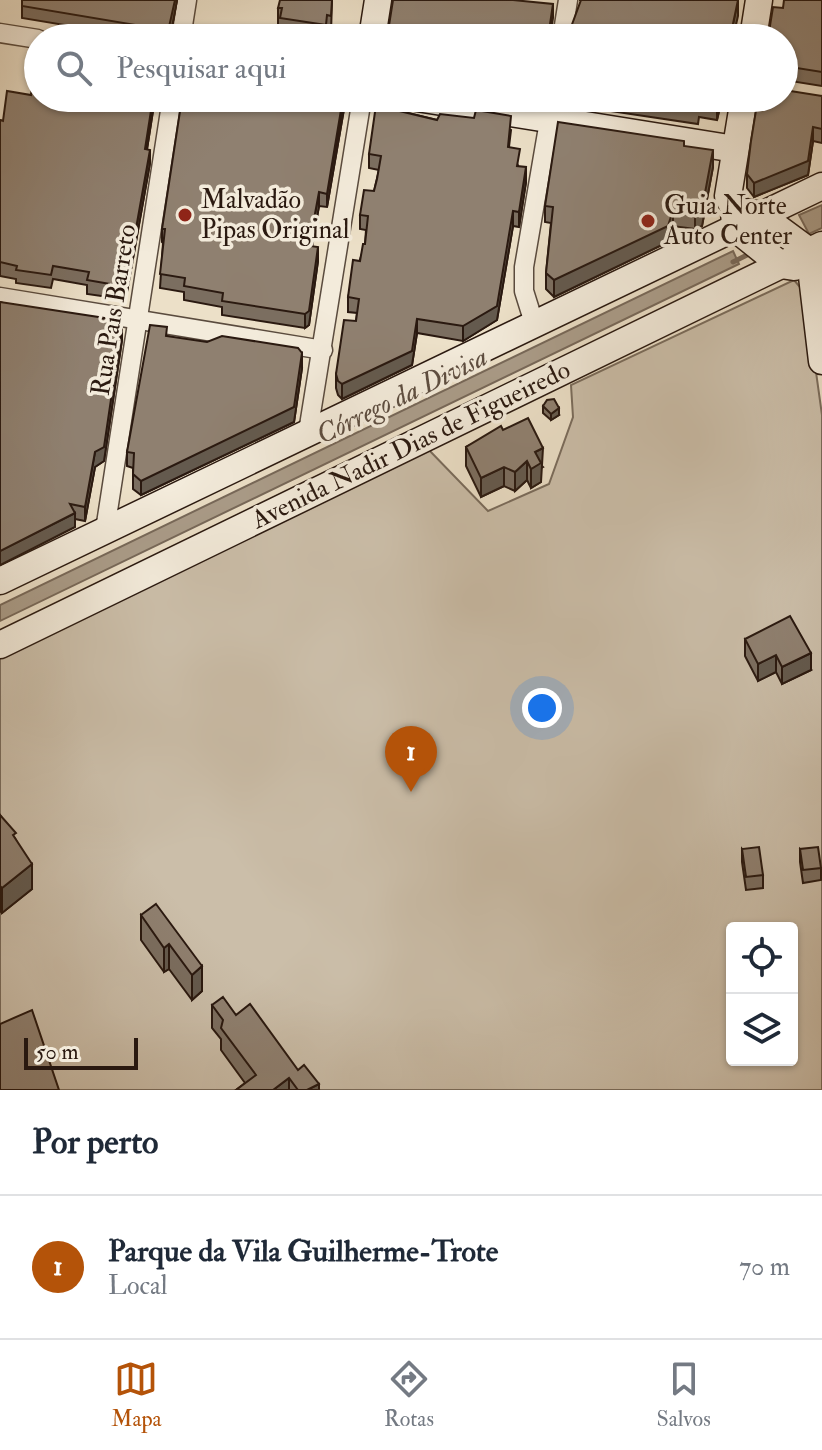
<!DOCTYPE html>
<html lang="pt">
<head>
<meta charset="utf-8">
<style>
  :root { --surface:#fff; --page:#f2f2f3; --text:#1f2937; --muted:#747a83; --line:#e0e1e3; --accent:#b45309 }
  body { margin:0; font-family:"IM FELL Double Pica",serif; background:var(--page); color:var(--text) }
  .controls { position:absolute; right:24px; bottom:24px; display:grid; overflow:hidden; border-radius:8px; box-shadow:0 2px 6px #0004 }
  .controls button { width:72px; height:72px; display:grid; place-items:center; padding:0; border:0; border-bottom:2px solid var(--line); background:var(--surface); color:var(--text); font:40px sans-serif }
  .scale { position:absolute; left:24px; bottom:20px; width:114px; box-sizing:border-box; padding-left:8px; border:4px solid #2a1910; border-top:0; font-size:22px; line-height:28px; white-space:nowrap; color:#2a1910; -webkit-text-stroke:6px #f3ebdb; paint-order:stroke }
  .you { position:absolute; left:542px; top:708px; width:28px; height:28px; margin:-20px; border:6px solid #fff; border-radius:50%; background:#1a73e8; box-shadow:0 0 0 12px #1a73e833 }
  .badge { display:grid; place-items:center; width:52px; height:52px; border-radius:50%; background:var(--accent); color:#fff; font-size:26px; font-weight:700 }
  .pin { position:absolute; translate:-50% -66px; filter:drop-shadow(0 2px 4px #0008) }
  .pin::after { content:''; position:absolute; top:42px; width:28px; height:24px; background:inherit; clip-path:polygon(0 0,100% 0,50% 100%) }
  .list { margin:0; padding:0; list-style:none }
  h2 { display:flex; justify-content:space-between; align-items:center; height:104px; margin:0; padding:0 32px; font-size:34px }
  h2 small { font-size:26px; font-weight:400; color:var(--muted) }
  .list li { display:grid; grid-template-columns:52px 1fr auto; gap:24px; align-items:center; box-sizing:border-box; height:144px; padding:0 32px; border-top:2px solid var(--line) }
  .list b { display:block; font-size:30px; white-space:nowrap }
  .list p { margin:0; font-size:26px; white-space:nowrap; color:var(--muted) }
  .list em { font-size:26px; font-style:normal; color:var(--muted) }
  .icon { flex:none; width:44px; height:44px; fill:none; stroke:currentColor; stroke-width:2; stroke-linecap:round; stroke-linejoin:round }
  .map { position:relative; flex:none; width:822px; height:1090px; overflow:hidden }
  .search { position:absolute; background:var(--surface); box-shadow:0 2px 6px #0004; left:24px; right:24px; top:24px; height:88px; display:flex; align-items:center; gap:20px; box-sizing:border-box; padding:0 28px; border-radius:44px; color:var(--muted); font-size:30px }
  .sheet { height:248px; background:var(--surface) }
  nav { display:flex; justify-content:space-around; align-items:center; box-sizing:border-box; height:112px; border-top:2px solid var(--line); background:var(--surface); font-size:22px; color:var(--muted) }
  nav a { display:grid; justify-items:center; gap:4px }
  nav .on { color:var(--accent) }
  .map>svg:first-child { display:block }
</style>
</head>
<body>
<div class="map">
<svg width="822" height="1090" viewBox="0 0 822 1090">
  <rect width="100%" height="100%" fill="#ece0c8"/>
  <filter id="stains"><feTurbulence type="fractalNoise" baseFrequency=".0025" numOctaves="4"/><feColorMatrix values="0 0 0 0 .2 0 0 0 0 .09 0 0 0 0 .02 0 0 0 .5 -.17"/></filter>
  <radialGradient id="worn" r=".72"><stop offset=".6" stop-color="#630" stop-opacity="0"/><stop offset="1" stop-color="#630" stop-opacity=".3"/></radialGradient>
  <!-- green -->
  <path fill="#cbbea9" stroke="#7a6c5c" stroke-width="2" fill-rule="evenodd" d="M 794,280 L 805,293 L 822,415 L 822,1090 L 0,1090 L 0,656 L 428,449 L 488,511 L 549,484 L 573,417 L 571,385 ZM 732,928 L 792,928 L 792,1060 L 732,1060 Z"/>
  <!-- water -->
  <g fill="#aa9c89" stroke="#776859" stroke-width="2">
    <path d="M 822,205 L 822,228 L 809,234 L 799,215 Z"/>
    <path d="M 733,251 L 739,264 L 0,621 L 0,605 Z"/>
  </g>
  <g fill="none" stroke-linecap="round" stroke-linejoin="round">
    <!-- stream -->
    <path stroke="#776859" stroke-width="5" d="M 733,262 L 753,252"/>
    <!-- street casing -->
    <g stroke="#5a4b3e" stroke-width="21">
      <g id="street">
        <path d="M 0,33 L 38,39"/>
        <path d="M 181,38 L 187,0"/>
        <path d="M 562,38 L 568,0"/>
        <path d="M 0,297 L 323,350"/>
        <path d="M 534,323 L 524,291 L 524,267 L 553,98"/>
        <path d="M 308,432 L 362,98"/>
        <path d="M 105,530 L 172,98"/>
      </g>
    </g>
    <!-- secondary casing -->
    <g stroke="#2a1910" stroke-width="29">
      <g id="secondary">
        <path d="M 372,38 L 378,0"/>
        <path d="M 753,38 L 759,0"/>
        <path d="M 417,98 L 735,149"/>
        <path d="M 744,98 L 728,196 L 734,209 L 735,228 L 781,265 L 794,267"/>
        <path d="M 745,212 L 760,215 L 809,251 L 822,361"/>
        <path d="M 0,581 L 822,186"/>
        <path d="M 0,645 L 822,245"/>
      </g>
    </g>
    <!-- street -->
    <use href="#street" stroke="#f3ebdb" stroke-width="18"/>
    <!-- secondary -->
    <use href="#secondary" stroke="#f3ebdb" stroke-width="26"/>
  </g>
  <!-- wall -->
  <g fill="#7b6e60" stroke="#2a1910" stroke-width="2">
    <path d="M 22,0 L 177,0 L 170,38 L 143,38 L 22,18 Z"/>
    <path d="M 332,0 L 331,33 L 327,33 L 326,38 L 299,38 L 280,35 L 280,25 L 278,25 L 278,8 Z"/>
    <path d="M 822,0 L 822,86 L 784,80 L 783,8 Z"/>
    <path d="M 822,96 L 822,143 L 813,141 L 808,175 L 754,197 L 747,188 L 747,174 Z"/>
    <path d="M 38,98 L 155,98 L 147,149 L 150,163 L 127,292 L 117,290 L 116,298 L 87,294 L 87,285 L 53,279 L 51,288 L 16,283 L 16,279 L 0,276 L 0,120 L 3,121 Z"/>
    <path d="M 567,98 L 722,98 L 717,120 L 699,117 L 698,124 L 590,108 L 590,101 Z"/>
    <path d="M 344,109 L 327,207 L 319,206 L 312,243 L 311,246 L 318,261 L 309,325 L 305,328 L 222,315 L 222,307 L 184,300 L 184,292 L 160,288 L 163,243 L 162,242 L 162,229 Z"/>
    <path d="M 396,110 L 437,120 L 511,130 L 509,147 L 526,182 L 519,227 L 513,226 L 497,320 L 463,341 L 417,333 L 412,365 L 342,399 L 338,395 L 336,388 L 336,374 L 356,321 L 357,313 L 348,312 L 348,297 L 365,244 L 366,230 L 360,229 L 360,215 L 374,191 L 379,170 L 369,168 L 369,154 Z"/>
    <path d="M 684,146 L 713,167 L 702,226 L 695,229 L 673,226 L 668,242 L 554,297 L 546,289 L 546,273 L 551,223 L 545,222 L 545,206 Z"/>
    <path d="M 0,302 L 122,340 L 104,461 L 95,467 L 85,521 L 75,519 L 75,527 L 0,565 Z"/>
    <path d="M 167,336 L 302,368 L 294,422 L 141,495 L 133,489 L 133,468 L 127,466 L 127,452 Z"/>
    <path d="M 543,406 L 559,415 L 551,420 L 543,413 Z"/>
    <path d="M 503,430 L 543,467 L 541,468 L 541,482 L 531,488 L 527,480 L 515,491 L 504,486 L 481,497 L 466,466 L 466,447 Z"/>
    <path d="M 745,639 L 811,670 L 782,684 L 776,672 L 758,681 L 745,656 Z"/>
    <path d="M 0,815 L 16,840 L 32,889 L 2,913 L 0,911 Z"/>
    <path d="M 742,849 L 763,875 L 763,888 L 746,890 L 742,862 Z"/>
    <path d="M 800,849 L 821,868 L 821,880 L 803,883 L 800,862 Z"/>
    <path d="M 141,915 L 202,966 L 202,991 L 192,1000 L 169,969 L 164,972 L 141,940 Z"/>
    <path d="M 212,1005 L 236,1015 L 319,1090 L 236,1090 L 245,1083 L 221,1050 L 221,1039 L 212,1028 Z"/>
  </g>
  <!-- shaded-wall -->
  <g fill="#645a4e" stroke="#2a1910" stroke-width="2">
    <path d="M 175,0 L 177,0 L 170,38 L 165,38 L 165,30 Z"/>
    <path d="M 738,0 L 738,16 L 733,38 L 730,38 Z"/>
    <path d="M 553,4 L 553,18 L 550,38 L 548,38 Z"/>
    <path d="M 153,98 L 155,98 L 145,162 L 145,149 Z"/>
    <path d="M 344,98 L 344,109 L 327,207 L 327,194 Z"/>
    <path d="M 718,98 L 722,98 L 717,120 L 717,102 Z"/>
    <path d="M 813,127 L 813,141 L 808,175 L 754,197 L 754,183 Z"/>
    <path d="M 150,150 L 150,163 L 127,292 L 127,279 Z"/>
    <path d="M 713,150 L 713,167 L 702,226 L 695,229 L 695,213 Z"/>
    <path d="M 526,167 L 526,182 L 519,227 L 519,212 Z"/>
    <path d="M 319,192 L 319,206 L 310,260 L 310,246 L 312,230 Z"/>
    <path d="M 673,210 L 673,226 L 668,242 L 554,297 L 554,280 Z"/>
    <path d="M 513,211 L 513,226 L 497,320 L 463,341 L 463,326 Z"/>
    <path d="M 318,247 L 318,261 L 309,325 L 305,328 L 305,314 Z"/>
    <path d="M 417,319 L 417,333 L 412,365 L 342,399 L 342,384 Z"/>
    <path d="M 122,325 L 122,340 L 104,461 L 95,467 L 85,521 L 85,507 L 95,452 Z"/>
    <path d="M 302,353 L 302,368 L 294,422 L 141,495 L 141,481 Z"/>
    <path d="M 559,408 L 559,415 L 551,420 L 551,414 Z"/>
    <path d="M 543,448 L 541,482 L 531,488 L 531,469 L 535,452 Z"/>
    <path d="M 527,461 L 527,480 L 515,491 L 515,472 Z"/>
    <path d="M 504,467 L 504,486 L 481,497 L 481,478 Z"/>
    <path d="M 75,513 L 75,527 L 0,565 L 0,551 Z"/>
    <path d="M 811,653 L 811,670 L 782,684 L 782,667 Z"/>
    <path d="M 776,655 L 776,672 L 758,681 L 758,664 Z"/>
    <path d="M 32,864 L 32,889 L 2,913 L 2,888 Z"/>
    <path d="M 169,944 L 169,969 L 164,972 L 164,948 Z"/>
    <path d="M 202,966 L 202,991 L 192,1000 L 192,975 Z"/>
    <path d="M 289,1078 L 289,1090 L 273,1090 Z"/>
    <path d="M 319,1084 L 319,1090 L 307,1090 Z"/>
  </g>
  <!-- building -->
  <g fill="#8f8070" stroke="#2a1910" stroke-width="2">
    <path d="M 22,0 L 175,0 L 169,27 L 165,30 L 22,6 Z"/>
    <path d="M 280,0 L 332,0 L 331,16 L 327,15 L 326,25 L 280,18 L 282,8 L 278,8 Z"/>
    <path d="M 393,0 L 513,0 L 553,4 L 548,38 L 387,38 Z"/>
    <path d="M 579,0 L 738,0 L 730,38 L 567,38 L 581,0 Z"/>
    <path d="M 784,0 L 822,0 L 822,72 L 784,66 L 784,38 L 768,38 L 773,7 L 783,8 Z"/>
    <path d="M 36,48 L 38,48 L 38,98 L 153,98 L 145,149 L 150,150 L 127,279 L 117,277 L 116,285 L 87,280 L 89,272 L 53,266 L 51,275 L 16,270 L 17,266 L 0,262 L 0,120 L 3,121 L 7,91 L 31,95 Z"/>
    <path d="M 784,90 L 822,96 L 822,129 L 813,127 L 808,161 L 754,183 L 747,174 L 751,141 L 758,98 L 784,98 Z"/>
    <path d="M 182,98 L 343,98 L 327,194 L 319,192 L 312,230 L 310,246 L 318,247 L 309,311 L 305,314 L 222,301 L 223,293 L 184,286 L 185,278 L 160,274 L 165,229 L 162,229 Z"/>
    <path d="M 377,98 L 396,98 L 395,110 L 437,120 L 440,114 L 474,118 L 476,110 L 511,116 L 508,147 L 520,149 L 517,166 L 526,167 L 519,212 L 513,211 L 497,306 L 463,326 L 417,319 L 412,351 L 342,384 L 338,381 L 336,374 L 344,320 L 356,321 L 359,299 L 348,297 L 353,260 L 360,261 L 363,244 L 365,244 L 368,216 L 360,215 L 364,190 L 374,191 L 377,179 L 381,156 L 369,154 Z"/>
    <path d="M 641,98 L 718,98 L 717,102 L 699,100 L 698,107 Z"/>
    <path d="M 558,122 L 684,141 L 684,146 L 713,150 L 702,209 L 695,213 L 673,210 L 668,226 L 554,280 L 546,273 L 553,207 L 545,206 Z"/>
    <path d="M 0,302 L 118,320 L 122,325 L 104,447 L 95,452 L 85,507 L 70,504 L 75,513 L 0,551 Z"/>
    <path d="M 150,325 L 167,327 L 166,336 L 207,342 L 222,336 L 298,348 L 302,353 L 294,407 L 141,481 L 133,474 L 134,453 L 127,452 Z"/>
    <path d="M 554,399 L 559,408 L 551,414 L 543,406 L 547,400 Z"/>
    <path d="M 528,418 L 543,448 L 535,452 L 541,463 L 531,469 L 527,461 L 515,472 L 504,467 L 481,478 L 466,447 L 501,426 L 503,430 Z"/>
    <path d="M 790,616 L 811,653 L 782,667 L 776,655 L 758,664 L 745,639 Z"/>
    <path d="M 0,815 L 16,833 L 13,835 L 32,864 L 2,888 L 0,886 Z"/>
    <path d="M 759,847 L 763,875 L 746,877 L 742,849 Z"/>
    <path d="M 818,847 L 821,868 L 803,870 L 800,849 Z"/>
    <path d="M 156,904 L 202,966 L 192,975 L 169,944 L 164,948 L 141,915 Z"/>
    <path d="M 223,997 L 236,1015 L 250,1004 L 298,1070 L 304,1065 L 319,1084 L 307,1090 L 298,1090 L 289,1078 L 273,1090 L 236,1090 L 256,1075 L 221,1028 L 223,1020 L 212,1005 Z"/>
    <path d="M 32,1010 L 59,1090 L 0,1090 L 0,1024 Z"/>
  </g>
  <!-- markers -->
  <g fill="#8f2418" stroke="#f3ebdb" stroke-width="3">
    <circle cx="185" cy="215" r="8"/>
    <circle cx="648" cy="221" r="8"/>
  </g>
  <g text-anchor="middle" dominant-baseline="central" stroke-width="7" stroke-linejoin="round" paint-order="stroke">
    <!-- poi labels -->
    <g font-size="26" fill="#2a1910" stroke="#f3ebdb" text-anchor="start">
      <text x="201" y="200">Malvadão<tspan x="201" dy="30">Pipas Original</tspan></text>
      <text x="664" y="206">Guia Norte<tspan x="664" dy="30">Auto Center</tspan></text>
    </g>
    <!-- street labels -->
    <g font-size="26" fill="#2a1910" stroke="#f3ebdb">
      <text transform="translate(114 310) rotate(-81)">Rua Pais Barreto</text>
      <text transform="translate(411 445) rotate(-26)">Avenida Nadir Dias de Figueiredo</text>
    </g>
    <!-- water labels -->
    <g font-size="28" font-style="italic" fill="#5d4d40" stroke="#f3ebdb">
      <text transform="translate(402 396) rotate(-26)">Córrego da Divisa</text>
    </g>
  </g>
  <rect width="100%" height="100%" filter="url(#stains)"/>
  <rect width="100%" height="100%" fill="url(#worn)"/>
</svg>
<div class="controls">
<button><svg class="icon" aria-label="locate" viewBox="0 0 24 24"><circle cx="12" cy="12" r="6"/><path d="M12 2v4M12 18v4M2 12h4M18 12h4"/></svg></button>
<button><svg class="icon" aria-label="layers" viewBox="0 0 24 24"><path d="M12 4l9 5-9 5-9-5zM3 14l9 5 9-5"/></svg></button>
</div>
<div class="scale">50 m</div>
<div class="you"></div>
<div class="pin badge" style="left:411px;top:792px">1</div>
<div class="search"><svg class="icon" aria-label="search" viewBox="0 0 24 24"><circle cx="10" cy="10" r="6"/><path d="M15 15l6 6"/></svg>Pesquisar aqui</div>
</div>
<section class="sheet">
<h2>Por perto<small></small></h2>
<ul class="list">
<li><span class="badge">1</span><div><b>Parque da Vila Guilherme-Trote</b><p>Local</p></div><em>70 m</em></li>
</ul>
</section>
<nav>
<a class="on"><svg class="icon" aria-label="map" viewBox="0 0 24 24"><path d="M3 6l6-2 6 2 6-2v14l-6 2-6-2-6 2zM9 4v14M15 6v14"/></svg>Mapa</a>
<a><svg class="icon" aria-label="directions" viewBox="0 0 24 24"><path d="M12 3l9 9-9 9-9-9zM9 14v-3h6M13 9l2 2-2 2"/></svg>Rotas</a>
<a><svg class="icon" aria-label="saved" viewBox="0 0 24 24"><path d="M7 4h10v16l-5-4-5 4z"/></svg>Salvos</a>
</nav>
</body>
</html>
